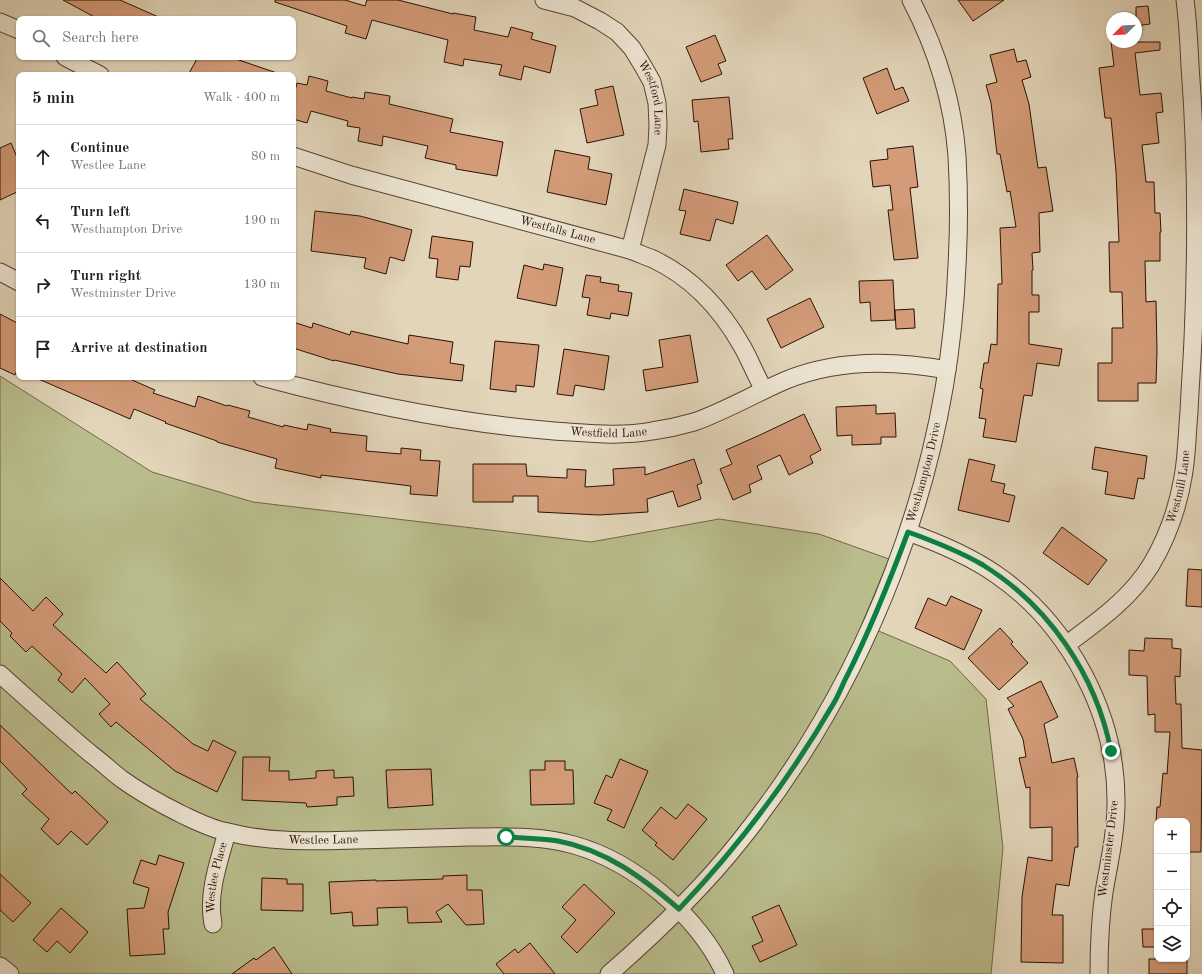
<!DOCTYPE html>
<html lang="en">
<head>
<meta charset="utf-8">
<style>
  :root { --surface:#fff; --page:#f2f2f2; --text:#222; --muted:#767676; --line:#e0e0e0 }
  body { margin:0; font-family:"Old Standard TT",serif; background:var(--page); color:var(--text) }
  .controls { position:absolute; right:12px; bottom:12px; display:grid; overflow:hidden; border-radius:8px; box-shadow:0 1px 3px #0004 }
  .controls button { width:36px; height:36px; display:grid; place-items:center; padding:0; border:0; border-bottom:1px solid var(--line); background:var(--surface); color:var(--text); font:20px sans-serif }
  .compass { position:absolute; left:1106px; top:12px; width:36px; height:36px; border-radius:50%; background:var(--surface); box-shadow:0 1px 3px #0004; rotate:246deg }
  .stop { position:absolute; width:12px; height:12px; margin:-9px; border:3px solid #0b8043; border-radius:50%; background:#fff }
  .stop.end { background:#0b8043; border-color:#fff; box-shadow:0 1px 4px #0008 }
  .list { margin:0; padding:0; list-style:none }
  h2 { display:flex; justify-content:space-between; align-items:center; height:52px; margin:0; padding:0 16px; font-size:17px }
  h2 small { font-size:13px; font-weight:400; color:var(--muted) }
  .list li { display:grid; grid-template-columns:26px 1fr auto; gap:12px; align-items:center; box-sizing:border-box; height:64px; padding:0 16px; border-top:1px solid var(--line) }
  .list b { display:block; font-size:15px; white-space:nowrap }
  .list p { margin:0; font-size:13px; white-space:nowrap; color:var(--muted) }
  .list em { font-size:13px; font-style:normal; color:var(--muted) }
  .icon { flex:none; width:22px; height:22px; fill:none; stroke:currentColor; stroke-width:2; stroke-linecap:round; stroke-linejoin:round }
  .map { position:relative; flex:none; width:1202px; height:974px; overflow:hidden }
  .search { position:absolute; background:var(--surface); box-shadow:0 1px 3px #0004; left:16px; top:16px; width:280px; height:44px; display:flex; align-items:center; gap:10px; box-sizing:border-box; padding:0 14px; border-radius:8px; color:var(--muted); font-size:15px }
  .panel { position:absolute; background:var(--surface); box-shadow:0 1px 3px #0004; left:16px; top:72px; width:280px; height:308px; border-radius:8px }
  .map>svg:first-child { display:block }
</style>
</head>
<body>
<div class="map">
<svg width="1202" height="974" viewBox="0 0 1202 974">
  <rect width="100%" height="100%" fill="#e2d5b9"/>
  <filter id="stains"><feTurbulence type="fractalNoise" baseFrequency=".005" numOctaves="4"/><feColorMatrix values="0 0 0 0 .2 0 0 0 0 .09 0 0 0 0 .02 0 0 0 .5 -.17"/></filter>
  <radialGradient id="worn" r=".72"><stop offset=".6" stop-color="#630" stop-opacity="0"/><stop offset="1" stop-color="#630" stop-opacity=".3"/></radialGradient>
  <!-- green -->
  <path fill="#b9bc8b" stroke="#726648" d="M 0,376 L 152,472 L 253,502 L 591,542 L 719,519 L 819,534 L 889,559 L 862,624 L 950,661 L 986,699 L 1003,848 L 991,974 L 0,974 Z"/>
  <!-- building -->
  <g fill="#d39b78" stroke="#2b1105">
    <path d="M 63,0 L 120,0 L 163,19 L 98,19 Z"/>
    <path d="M 275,0 L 345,0 L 365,6 L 367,0 L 398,0 L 453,14 L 453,13 L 476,17 L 474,30 L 508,37 L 511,27 L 533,33 L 531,39 L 556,46 L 550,73 L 524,66 L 521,80 L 499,75 L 502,65 L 464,59 L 463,66 L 444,62 L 448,40 L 372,20 L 366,39 L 345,33 L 347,26 L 275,2 Z"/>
    <path d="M 958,0 L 1004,0 L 973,21 Z"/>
    <path d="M 1148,6 L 1150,24 L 1136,26 L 1136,7 Z"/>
    <path d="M 715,35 L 726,61 L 718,64 L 722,74 L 701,82 L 686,47 Z"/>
    <path d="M 1111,42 L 1160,42 L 1160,50 L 1135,53 L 1140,95 L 1161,93 L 1163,112 L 1156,113 L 1159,143 L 1142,145 L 1146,182 L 1154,182 L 1155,213 L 1160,213 L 1161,232 L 1160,232 L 1160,261 L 1145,261 L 1146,302 L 1156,301 L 1157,351 L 1156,383 L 1138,383 L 1138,401 L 1098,401 L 1098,363 L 1112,363 L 1112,328 L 1123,328 L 1122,292 L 1110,292 L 1109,242 L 1119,242 L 1116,171 L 1111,118 L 1105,118 L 1099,68 L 1114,66 Z"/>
    <path d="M 1014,49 L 1017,62 L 1026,60 L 1031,77 L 1022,80 L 1029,104 L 1038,168 L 1046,167 L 1053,211 L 1039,213 L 1040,252 L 1032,253 L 1033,270 L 1032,270 L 1032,295 L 1039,295 L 1039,312 L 1029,312 L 1029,344 L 1062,349 L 1059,366 L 1037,363 L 1032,396 L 1024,395 L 1016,442 L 983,437 L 986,419 L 979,418 L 983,389 L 980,388 L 984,363 L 988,363 L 991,344 L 997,345 L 998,284 L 1002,284 L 1000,228 L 1016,227 L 1010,191 L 1007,192 L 1000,154 L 997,154 L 991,103 L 986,85 L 997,82 L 990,55 Z"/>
    <path d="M 198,57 L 230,57 L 277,73 L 277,75 L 188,75 Z"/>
    <path d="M 887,68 L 895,90 L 903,87 L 909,101 L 877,114 L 863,78 Z"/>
    <path d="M 309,76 L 328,81 L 326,91 L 352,98 L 352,97 L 364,99 L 365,92 L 390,96 L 389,104 L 453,119 L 450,132 L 503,142 L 497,176 L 456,169 L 456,165 L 425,158 L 428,146 L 383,136 L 382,146 L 358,141 L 360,128 L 347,126 L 348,121 L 311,111 L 307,123 L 293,119 L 293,99 L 297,83 L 307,85 Z"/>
    <path d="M 613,86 L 624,135 L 587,143 L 580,109 L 598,105 L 595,90 Z"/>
    <path d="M 729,97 L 733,139 L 728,139 L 729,149 L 701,152 L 698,121 L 694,122 L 692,100 Z"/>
    <path d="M 11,143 L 19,162 L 19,191 L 0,200 L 0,148 Z"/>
    <path d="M 913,146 L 918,187 L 910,188 L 918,258 L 894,260 L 888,210 L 893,210 L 890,185 L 873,187 L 870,161 L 888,159 L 887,149 Z"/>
    <path d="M 555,150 L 590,157 L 588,169 L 612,174 L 606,205 L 547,192 Z"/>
    <path d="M 684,189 L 738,202 L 733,224 L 716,219 L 710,241 L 680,234 L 686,211 L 679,210 Z"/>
    <path d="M 315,211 L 360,216 L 412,230 L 404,261 L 390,257 L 386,274 L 364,268 L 366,258 L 311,251 Z"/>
    <path d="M 767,235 L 793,270 L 766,290 L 752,271 L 738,281 L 726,265 Z"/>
    <path d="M 432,236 L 473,242 L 470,267 L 460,266 L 458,280 L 436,277 L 438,259 L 429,258 Z"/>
    <path d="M 544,264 L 563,268 L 556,306 L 517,298 L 524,265 L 543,270 Z"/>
    <path d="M 586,275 L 601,277 L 600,282 L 619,285 L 618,291 L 632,293 L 628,316 L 611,313 L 610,319 L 587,315 L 590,298 L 582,297 Z"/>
    <path d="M 893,280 L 895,320 L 871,321 L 870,302 L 860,303 L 859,281 Z"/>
    <path d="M 810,298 L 824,327 L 781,348 L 767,319 Z"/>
    <path d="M 914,309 L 915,328 L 896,329 L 895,310 Z"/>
    <path d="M 0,314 L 19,324 L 19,366 L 15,375 L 0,368 Z"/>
    <path d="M 293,322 L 312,328 L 313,323 L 350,335 L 351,331 L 408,344 L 409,335 L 453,342 L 450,363 L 464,365 L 462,381 L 398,374 L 334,360 L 334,361 L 293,348 Z"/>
    <path d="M 690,335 L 698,382 L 646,391 L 643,370 L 663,367 L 659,340 Z"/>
    <path d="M 495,341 L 539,345 L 534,387 L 516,385 L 516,392 L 490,389 Z"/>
    <path d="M 564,349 L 609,356 L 604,390 L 575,385 L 573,396 L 557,394 Z"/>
    <path d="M 34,377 L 133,377 L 132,380 L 155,390 L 153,393 L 195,407 L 198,396 L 227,406 L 228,405 L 250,411 L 248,417 L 283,427 L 284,425 L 307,430 L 308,424 L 331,429 L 330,432 L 367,436 L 366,451 L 401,454 L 401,448 L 421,450 L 420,460 L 440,461 L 437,496 L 410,494 L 411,486 L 321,475 L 321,478 L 275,468 L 277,459 L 217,442 L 217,441 L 165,423 L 166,422 L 134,409 L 130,419 Z"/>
    <path d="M 876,405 L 876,414 L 895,413 L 896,437 L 881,437 L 881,444 L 852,445 L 852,435 L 837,436 L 836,407 Z"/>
    <path d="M 804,414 L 821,450 L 810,456 L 813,463 L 789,475 L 780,455 L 757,466 L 762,479 L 749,485 L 751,492 L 733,500 L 720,469 L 732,464 L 726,450 L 760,435 Z"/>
    <path d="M 1095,447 L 1147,456 L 1144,479 L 1138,478 L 1134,499 L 1105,494 L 1108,472 L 1092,469 Z"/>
    <path d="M 694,459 L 702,483 L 697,485 L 701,499 L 678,507 L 673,491 L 647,499 L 648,512 L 599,515 L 538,512 L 538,496 L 513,496 L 513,502 L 473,502 L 473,464 L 526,464 L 527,476 L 567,478 L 567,469 L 586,470 L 585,487 L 614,485 L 613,469 L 645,467 L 645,475 Z"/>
    <path d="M 969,459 L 995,465 L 991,481 L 1005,484 L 1003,493 L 1015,496 L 1009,522 L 958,510 Z"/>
    <path d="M 1062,527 L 1107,560 L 1088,585 L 1043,553 Z"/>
    <path d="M 1188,569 L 1202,570 L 1202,607 L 1186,606 Z"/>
    <path d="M 0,578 L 33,611 L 46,597 L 63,614 L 53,625 L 106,673 L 117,662 L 146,694 L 140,699 L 193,744 L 208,751 L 213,740 L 236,752 L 217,792 L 175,771 L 116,722 L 111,727 L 99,714 L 110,704 L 85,678 L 72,693 L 58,680 L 62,674 L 32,646 L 26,652 L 10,636 L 12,633 L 0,621 Z"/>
    <path d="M 951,596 L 982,610 L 964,650 L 915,628 L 928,598 L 946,606 Z"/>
    <path d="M 1000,628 L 1013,642 L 1011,644 L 1028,663 L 999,690 L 968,658 Z"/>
    <path d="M 1145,638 L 1172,639 L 1172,648 L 1181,649 L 1180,677 L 1175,676 L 1176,704 L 1181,704 L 1182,748 L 1202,750 L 1201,852 L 1187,852 L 1187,821 L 1156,821 L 1157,807 L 1160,807 L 1163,773 L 1167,774 L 1170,732 L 1155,732 L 1155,714 L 1148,715 L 1147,676 L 1129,675 L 1129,650 L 1144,651 Z"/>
    <path d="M 1041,681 L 1058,717 L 1044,724 L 1052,763 L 1074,758 L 1078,777 L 1077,777 L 1078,847 L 1075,847 L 1069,886 L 1056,884 L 1052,915 L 1063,915 L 1063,963 L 1021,962 L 1022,897 L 1028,857 L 1052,861 L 1052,827 L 1030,828 L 1030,787 L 1026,788 L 1019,758 L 1026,757 L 1023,739 L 1008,709 L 1014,706 L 1007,698 Z"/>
    <path d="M 0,725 L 72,794 L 75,791 L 108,822 L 87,845 L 71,831 L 58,845 L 41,829 L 49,819 L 22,794 L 27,789 L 0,761 Z"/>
    <path d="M 243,757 L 270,757 L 269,771 L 289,771 L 289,780 L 316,778 L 316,771 L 334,770 L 334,778 L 353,777 L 354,796 L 337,797 L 337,805 L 307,807 L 306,803 L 242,800 Z"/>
    <path d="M 620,759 L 648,771 L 624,828 L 607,820 L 612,810 L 594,803 L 606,775 L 612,778 Z"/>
    <path d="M 545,761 L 565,761 L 565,770 L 573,770 L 574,804 L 531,805 L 530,770 L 545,770 Z"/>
    <path d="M 431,769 L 433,805 L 388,808 L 386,770 Z"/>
    <path d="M 688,804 L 707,819 L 673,860 L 655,845 L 657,843 L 642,830 L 661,807 L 676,819 Z"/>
    <path d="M 159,855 L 184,863 L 168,912 L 169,929 L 163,929 L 165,954 L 130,956 L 127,909 L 144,908 L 149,888 L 133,883 L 141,860 L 156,865 Z"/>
    <path d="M 0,874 L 31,903 L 13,922 L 0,910 Z"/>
    <path d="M 467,875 L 467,890 L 482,890 L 484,924 L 466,925 L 448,904 L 436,912 L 442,922 L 408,923 L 407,907 L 377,908 L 378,925 L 353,926 L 352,912 L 331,914 L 329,882 L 376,880 L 376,881 L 443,879 L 443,876 Z"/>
    <path d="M 262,878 L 287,879 L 287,884 L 303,884 L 303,911 L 261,910 Z"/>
    <path d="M 584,884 L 615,913 L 577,953 L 561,937 L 576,920 L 562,907 Z"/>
    <path d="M 779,905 L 797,945 L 760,962 L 752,946 L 763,941 L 752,917 Z"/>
    <path d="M 61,908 L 88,932 L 70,953 L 57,941 L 47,952 L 33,940 Z"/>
    <path d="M 1142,929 L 1157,929 L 1157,947 L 1143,947 Z"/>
    <path d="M 530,943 L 555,974 L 504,974 L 496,964 L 515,949 L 518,953 Z"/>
    <path d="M 274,947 L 292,974 L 232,974 L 254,958 L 256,960 Z"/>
    <rect x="1149" y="959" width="38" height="15"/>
  </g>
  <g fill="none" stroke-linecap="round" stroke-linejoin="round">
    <!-- street casing -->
    <g stroke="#594232" stroke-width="19">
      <g id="street">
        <path id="s1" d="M 544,0 L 575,8 L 600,21 L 617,32 L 632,48 L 643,66 L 652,82 L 657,103 L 658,125 L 657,145 L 630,250"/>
        <path d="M 0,22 L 19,30"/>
        <path d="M 65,57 L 100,75"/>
        <path id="s2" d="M 293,156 L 351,175 L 630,250 C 638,253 645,256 653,259 C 691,277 721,309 742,346 C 750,360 756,376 764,390"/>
        <path d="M 0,272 L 19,282"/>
        <path id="s3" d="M 262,377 C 358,403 455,423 554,431 C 587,433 620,437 652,431 C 666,429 680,426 694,422 C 725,411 754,394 784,381 C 836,359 893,360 947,370"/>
        <path d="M 908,532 C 939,543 970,556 997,575 C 1069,625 1117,715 1116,803 C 1116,833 1109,863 1104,892 C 1100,920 1099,947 1099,974"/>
        <path id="s4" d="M 1066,645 C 1097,622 1130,599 1151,565 C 1167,538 1178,507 1183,477 C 1187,456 1187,433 1189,412 C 1190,388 1192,363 1193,339 C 1197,248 1197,157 1190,66 C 1189,44 1188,22 1185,0"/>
        <path id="s5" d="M 0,674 C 30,701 60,728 91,754 C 102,762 112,772 123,780 C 141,793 161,804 181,814 C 196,821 211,829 228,832 C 270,843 313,841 357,840 C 394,839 432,838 470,837 C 504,837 540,835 574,845 C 606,854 635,871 661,893 C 688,916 710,941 725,974"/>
        <path id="s6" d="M 213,924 C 207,893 219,862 227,832"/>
        <path d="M 0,966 L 10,974"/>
        <path id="s7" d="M 609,974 C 656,933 700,891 739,842 C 869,680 949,474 957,265 C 959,229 959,192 957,156 C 953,102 936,48 911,0"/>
      </g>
    </g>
    <!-- street -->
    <use href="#street" stroke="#ece4d2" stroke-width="17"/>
  </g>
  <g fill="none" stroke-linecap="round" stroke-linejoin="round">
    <!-- route -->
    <path stroke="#0b8043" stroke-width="5" d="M 506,837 C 523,838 541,838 558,841 C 606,850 643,878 679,909 C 740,845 791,777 835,701 C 840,692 843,683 848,674 C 871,628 890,580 908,532 C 933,541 959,551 983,565 C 1049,606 1096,675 1111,751"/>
  </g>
  <g text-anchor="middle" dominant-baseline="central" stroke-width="3" stroke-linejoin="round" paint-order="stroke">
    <!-- street labels -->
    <g font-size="12" fill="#2b1105" stroke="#ece4d2">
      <text stroke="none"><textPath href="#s1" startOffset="157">Westford Lane</textPath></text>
      <text stroke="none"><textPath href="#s2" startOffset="275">Westfalls Lane</textPath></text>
      <text stroke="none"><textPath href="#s3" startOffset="352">Westfield Lane</textPath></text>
      <text stroke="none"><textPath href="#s7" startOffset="602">Westhampton Drive</textPath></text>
      <text stroke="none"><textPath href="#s4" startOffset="201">Westmill Lane</textPath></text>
      <text stroke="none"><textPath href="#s5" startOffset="376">Westlee Lane</textPath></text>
      <text transform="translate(1109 849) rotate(-83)">Westminster Drive</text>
      <text stroke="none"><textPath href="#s6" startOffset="47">Westlee Place</textPath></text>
    </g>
  </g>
  <rect width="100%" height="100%" filter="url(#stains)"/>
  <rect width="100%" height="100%" fill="url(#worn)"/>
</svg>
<div class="controls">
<button>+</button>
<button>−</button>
<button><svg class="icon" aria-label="locate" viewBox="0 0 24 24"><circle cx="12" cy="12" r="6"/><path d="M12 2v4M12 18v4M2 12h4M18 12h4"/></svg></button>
<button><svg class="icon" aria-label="layers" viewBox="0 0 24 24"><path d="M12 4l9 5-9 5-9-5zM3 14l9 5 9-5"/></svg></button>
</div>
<svg class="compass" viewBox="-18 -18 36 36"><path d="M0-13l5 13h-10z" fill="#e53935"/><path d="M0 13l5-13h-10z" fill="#767676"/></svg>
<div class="stop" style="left:506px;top:837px"></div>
<div class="stop end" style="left:1111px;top:751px"></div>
<div class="search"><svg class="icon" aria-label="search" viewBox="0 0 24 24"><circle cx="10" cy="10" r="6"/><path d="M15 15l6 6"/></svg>Search here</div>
<section class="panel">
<h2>5 min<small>Walk · 400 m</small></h2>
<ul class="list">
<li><svg class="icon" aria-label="ahead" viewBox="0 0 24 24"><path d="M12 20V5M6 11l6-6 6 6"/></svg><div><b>Continue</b><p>Westlee Lane</p></div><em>80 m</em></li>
<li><svg class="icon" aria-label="left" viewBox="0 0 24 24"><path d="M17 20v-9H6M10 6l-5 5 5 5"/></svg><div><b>Turn left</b><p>Westhampton Drive</p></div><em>190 m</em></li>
<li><svg class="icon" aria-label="right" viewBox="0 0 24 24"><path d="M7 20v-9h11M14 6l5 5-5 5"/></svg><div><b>Turn right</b><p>Westminster Drive</p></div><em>130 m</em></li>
<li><svg class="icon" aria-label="arrive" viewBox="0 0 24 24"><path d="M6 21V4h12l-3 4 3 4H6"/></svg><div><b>Arrive at destination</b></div></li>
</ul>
</section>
</div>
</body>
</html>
